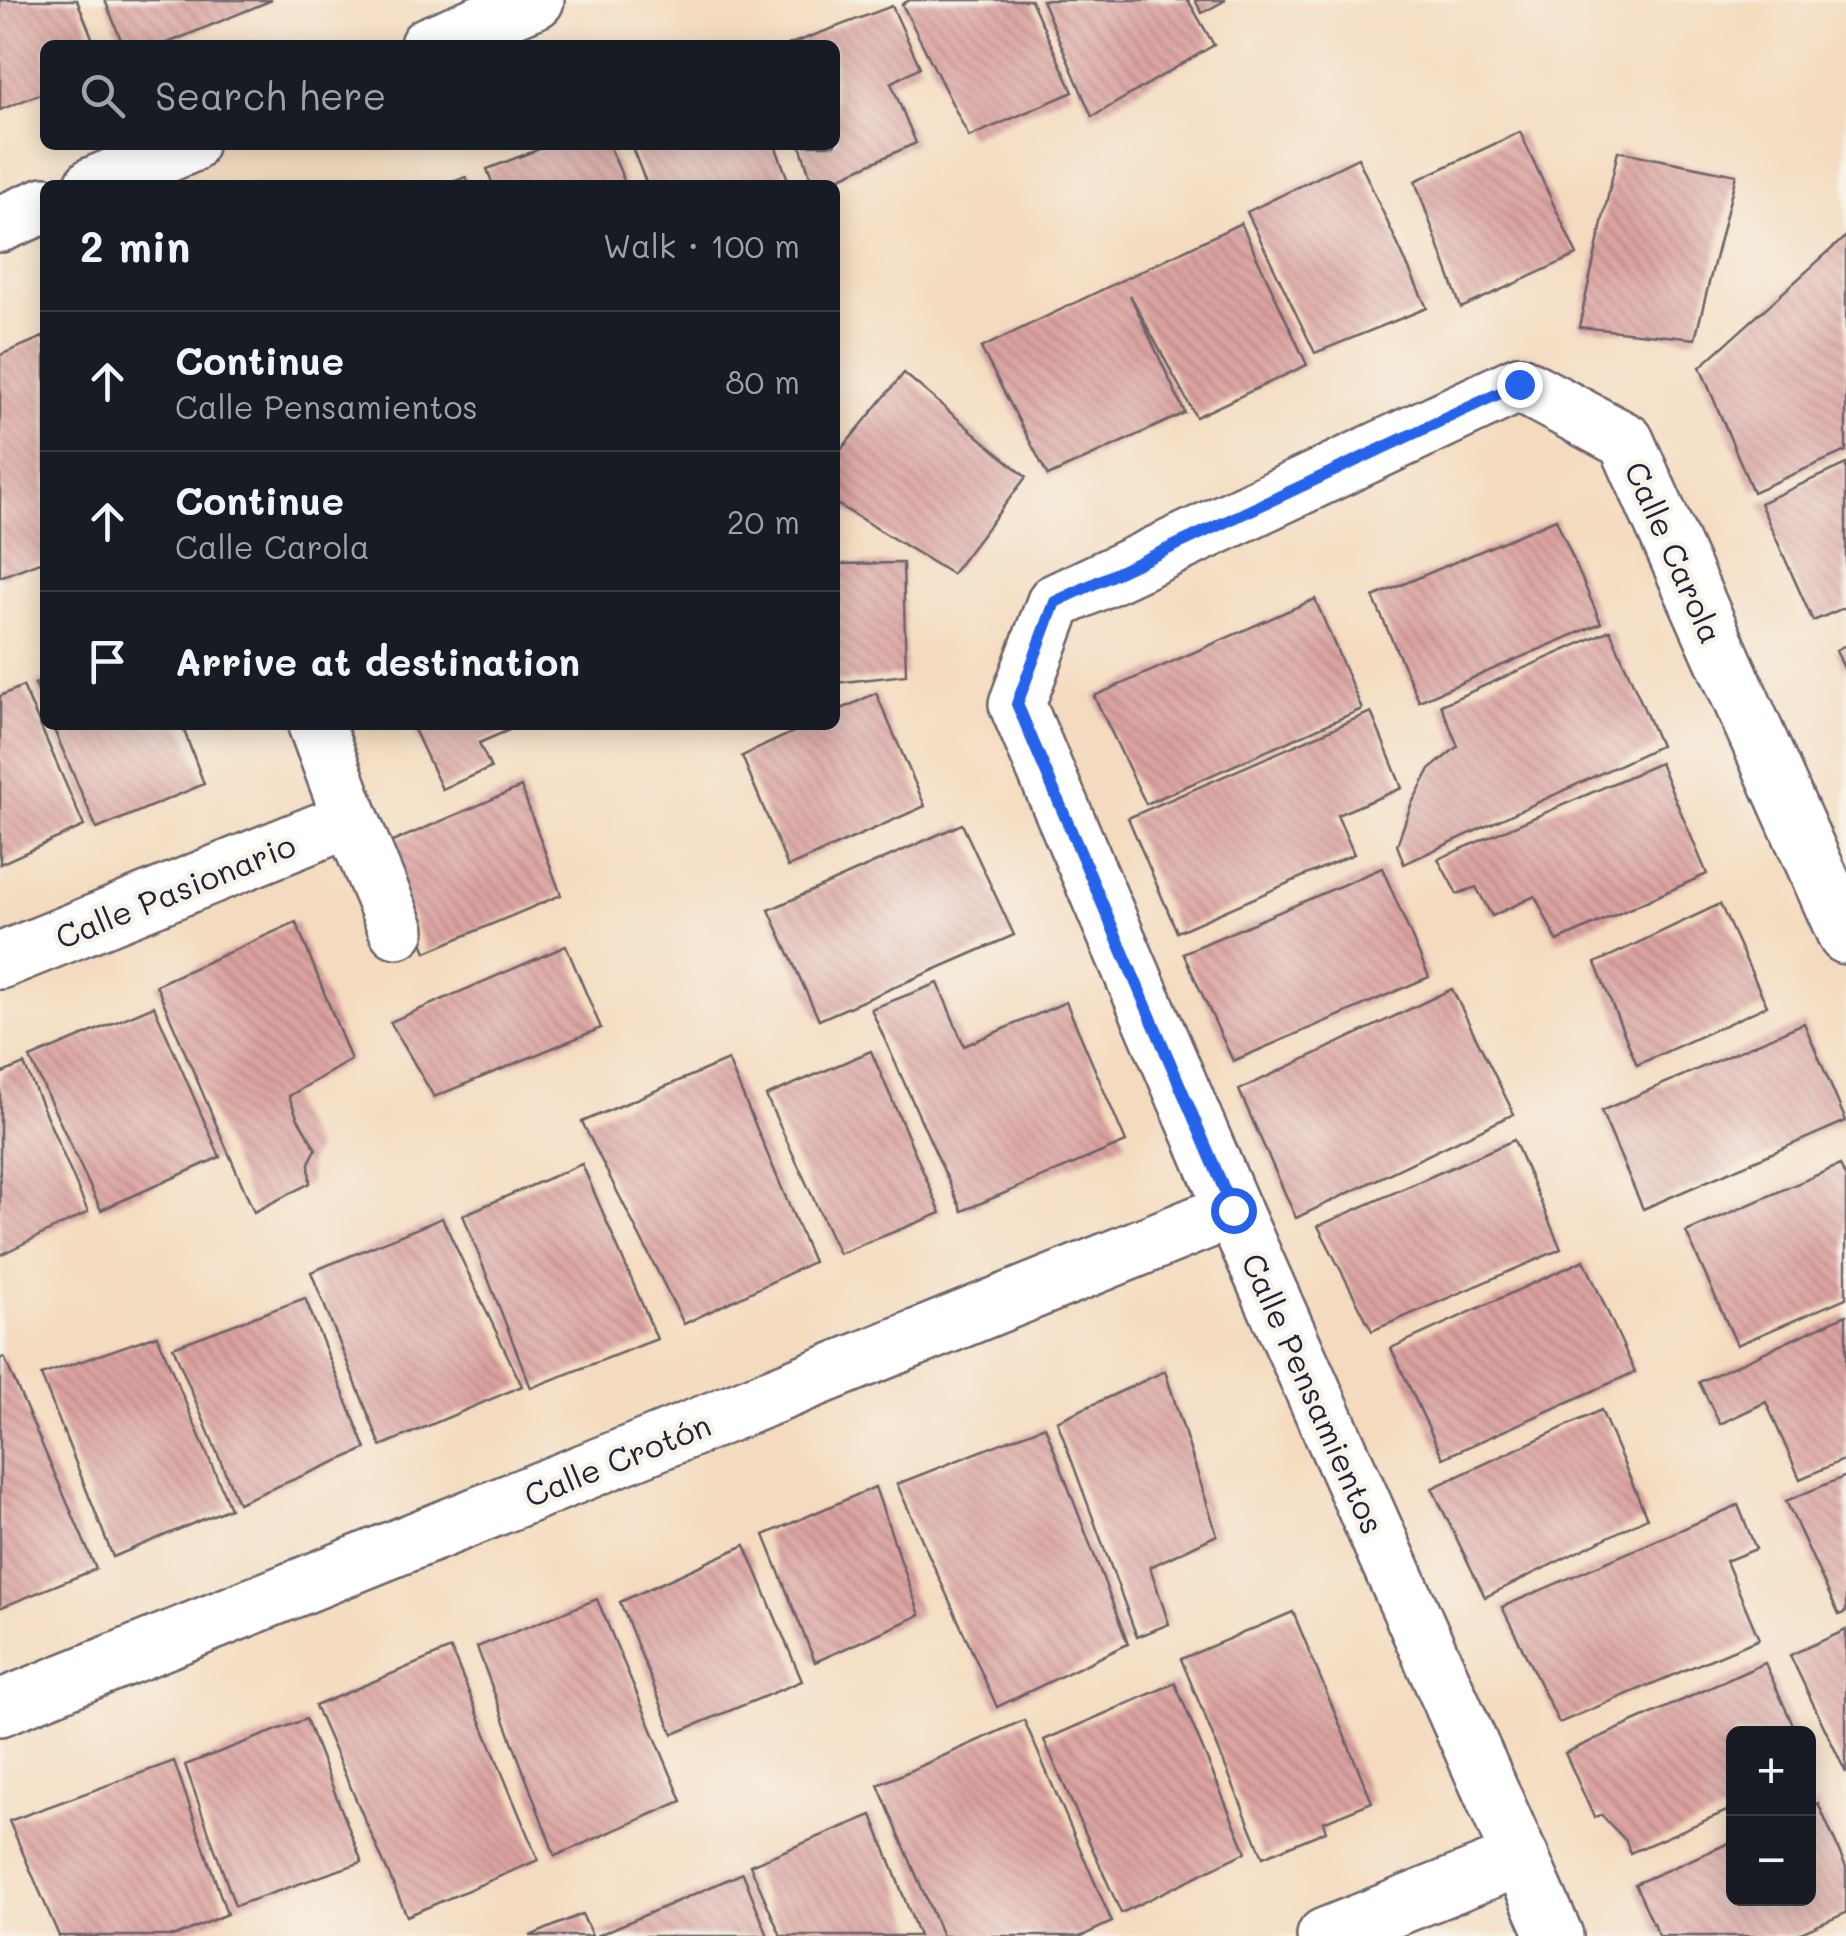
<!DOCTYPE html>
<html lang="en">
<head>
<meta charset="utf-8">
<style>
  :root { --surface:#171b24; --page:#242831; --text:#f1f3f6; --muted:#9ea1a6; --line:#363941 }
  body { margin:0; font-family:Mali,sans-serif; background:var(--page); color:var(--text) }
  .controls { position:absolute; right:30px; bottom:30px; display:grid; overflow:hidden; border-radius:15px; box-shadow:0 5px 25px #0003 }
  .controls button { width:90px; height:90px; display:grid; place-items:center; padding:0; border:0; border-bottom:2px solid var(--line); background:var(--surface); color:var(--text); font:50px sans-serif }
  .stop { position:absolute; width:30px; height:30px; margin:-22px; border:8px solid #2563eb; border-radius:50%; background:#fff }
  .stop.end { background:#2563eb; border-color:#fff; box-shadow:0 2px 10px #0008 }
  .list { margin:0; padding:0; list-style:none }
  h2 { display:flex; justify-content:space-between; align-items:center; height:130px; margin:0; padding:0 40px; font-size:42px }
  h2 small { font-size:32px; font-weight:400; color:var(--muted) }
  .list li { display:grid; grid-template-columns:65px 1fr auto; gap:30px; align-items:center; box-sizing:border-box; height:140px; padding:0 40px; border-top:2px solid var(--line) }
  .list b { display:block; font-size:38px; white-space:nowrap }
  .list p { margin:0; font-size:32px; white-space:nowrap; color:var(--muted) }
  .list em { font-size:32px; font-style:normal; color:var(--muted) }
  .icon { flex:none; width:55px; height:55px; fill:none; stroke:currentColor; stroke-width:2; stroke-linecap:round; stroke-linejoin:round }
  .map { position:relative; flex:none; width:1846px; height:1936px; overflow:hidden }
  .search { position:absolute; background:var(--surface); box-shadow:0 5px 25px #0003; left:40px; top:40px; width:800px; height:110px; display:flex; align-items:center; gap:25px; box-sizing:border-box; padding:0 35px; border-radius:15px; color:var(--muted); font-size:38px }
  .panel { position:absolute; background:var(--surface); box-shadow:0 5px 25px #0003; left:40px; top:180px; width:800px; height:550px; border-radius:15px }
  .map>svg:first-child { display:block }
</style>
</head>
<body>
<div class="map">
<svg width="1846" height="1936" viewBox="0 0 1846 1936">
  <defs>
    <pattern id="building-back-hatch" width="6" height="6" patternUnits="userSpaceOnUse" patternTransform="scale(2.5)"><rect width="6" height="6" fill="#dca3a0"/><path d="M-1 5l2 2M0 0l6 6M5-1l2 2" fill="none" stroke="#b28484"/></pattern>
  </defs>
  <rect width="100%" height="100%" fill="#f7f3e8"/>
  <filter id="ink" filterUnits="userSpaceOnUse"><feTurbulence type="fractalNoise" baseFrequency=".01" numOctaves="2"/><feDisplacementMap in="SourceGraphic" scale="20" xChannelSelector="R" yChannelSelector="G"/><feConvolveMatrix kernelMatrix="1 2 1 2 8 2 1 2 1" color-interpolation-filters="sRGB"/></filter>
  <filter id="wash" filterUnits="userSpaceOnUse"><feTurbulence type="fractalNoise" baseFrequency=".0048" numOctaves="4" result="noise"/><feDisplacementMap in="SourceGraphic" scale="40" xChannelSelector="R" yChannelSelector="G"/><feGaussianBlur stdDeviation="2.25" result="paint"/><feColorMatrix in="noise" values="0 0 0 0 0 0 0 0 0 0 0 0 0 0 0 0 0 1.4 0 .05"/><feComposite in="paint" operator="in"/></filter>
  <g filter="url(#wash)">
    <rect width="100%" height="100%" fill="#f4dbbf"/>
    <g id="blocks">
      <!-- building -->
      <g fill="url(#building-back-hatch)">
        <path d="M 0,0 L 77,0 L 95,45 L 45,45 L 45,92 L 0,110 Z"/>
        <path d="M 105,0 L 272,0 L 163,45 L 123,45 Z"/>
        <path d="M 910,0 L 1031,0 L 1073,92 L 969,137 L 902,4 Z"/>
        <path d="M 1042,0 L 1188,0 L 1214,45 L 1092,117 Z"/>
        <path d="M 1195,0 L 1226,0 L 1202,13 Z"/>
        <path d="M 892,6 L 920,67 L 891,83 L 916,143 L 823,185 L 813,185 L 800,145 L 835,145 L 835,45 L 788,45 Z"/>
        <path d="M 1520,132 L 1577,255 L 1461,308 L 1415,181 Z"/>
        <path d="M 550,145 L 609,145 L 626,185 L 493,185 L 487,169 Z"/>
        <path d="M 631,145 L 775,145 L 790,185 L 647,185 Z"/>
        <path d="M 1618,151 L 1736,175 L 1695,339 L 1579,327 Z"/>
        <path d="M 1358,158 L 1427,308 L 1315,353 L 1247,212 Z"/>
        <path d="M 466,177 L 470,185 L 445,185 Z"/>
        <path d="M 1241,223 L 1307,365 L 1196,417 L 1130,295 L 1185,413 L 1048,476 L 981,348 Z"/>
        <path d="M 1846,236 L 1846,451 L 1753,492 L 1700,367 Z"/>
        <path d="M 43,337 L 45,343 L 45,560 L 0,577 L 0,355 Z"/>
        <path d="M 904,373 L 1026,477 L 952,574 L 835,503 L 835,457 Z"/>
        <path d="M 1846,464 L 1846,607 L 1813,621 L 1760,503 Z"/>
        <path d="M 1556,519 L 1601,623 L 1419,701 L 1373,597 Z"/>
        <path d="M 903,563 L 906,675 L 835,683 L 835,564 Z"/>
        <path d="M 1315,599 L 1362,709 L 1146,804 L 1094,696 Z"/>
        <path d="M 1610,630 L 1660,746 L 1404,864 L 1397,845 L 1411,805 L 1430,769 L 1458,746 L 1441,705 Z"/>
        <path d="M 1846,645 L 1846,673 L 1836,650 Z"/>
        <path d="M 45,680 L 45,708 L 35,684 Z"/>
        <path d="M 23,686 L 84,826 L 0,864 L 0,696 Z"/>
        <path d="M 876,693 L 925,806 L 788,867 L 742,756 L 808,725 L 835,725 L 835,712 Z"/>
        <path d="M 1371,712 L 1402,788 L 1337,815 L 1354,854 L 1177,932 L 1128,818 Z"/>
        <path d="M 52,725 L 182,725 L 204,784 L 97,829 Z"/>
        <path d="M 412,725 L 521,725 L 479,743 L 491,768 L 442,789 Z"/>
        <path d="M 1660,763 L 1707,874 L 1557,941 L 1535,896 L 1492,916 L 1476,887 L 1457,894 L 1438,859 Z"/>
        <path d="M 521,787 L 561,895 L 426,952 L 385,845 Z"/>
        <path d="M 962,824 L 1014,935 L 819,1020 L 769,910 Z"/>
        <path d="M 1382,868 L 1429,977 L 1233,1061 L 1183,953 Z"/>
        <path d="M 1720,904 L 1767,1006 L 1637,1065 L 1595,963 Z"/>
        <path d="M 296,922 L 351,1060 L 289,1096 L 297,1117 L 316,1149 L 309,1163 L 310,1183 L 254,1212 L 156,985 Z"/>
        <path d="M 566,946 L 601,1028 L 434,1097 L 390,1022 Z"/>
        <path d="M 938,983 L 964,1046 L 1066,1002 L 1126,1142 L 962,1211 L 871,1009 Z"/>
        <path d="M 1452,989 L 1514,1114 L 1296,1218 L 1239,1090 Z"/>
        <path d="M 154,1006 L 220,1157 L 101,1210 L 30,1058 Z"/>
        <path d="M 1804,1023 L 1846,1121 L 1643,1209 L 1601,1111 Z"/>
        <path d="M 871,1051 L 941,1213 L 839,1254 L 766,1096 Z"/>
        <path d="M 728,1060 L 813,1262 L 684,1324 L 582,1122 Z"/>
        <path d="M 24,1064 L 88,1212 L 0,1255 L 0,1074 Z"/>
        <path d="M 1514,1140 L 1561,1249 L 1372,1331 L 1318,1226 Z"/>
        <path d="M 582,1164 L 657,1339 L 531,1388 L 463,1215 Z"/>
        <path d="M 1840,1165 L 1846,1179 L 1846,1298 L 1737,1345 L 1686,1232 Z"/>
        <path d="M 442,1218 L 522,1386 L 381,1446 L 311,1272 Z"/>
        <path d="M 1584,1260 L 1635,1372 L 1443,1458 L 1391,1348 Z"/>
        <path d="M 305,1298 L 366,1449 L 238,1503 L 173,1347 Z"/>
        <path d="M 1846,1315 L 1846,1459 L 1800,1479 L 1766,1402 L 1720,1424 L 1699,1382 Z"/>
        <path d="M 157,1335 L 230,1508 L 113,1557 L 41,1375 Z"/>
        <path d="M 4,1357 L 96,1569 L 0,1608 L 0,1359 Z"/>
        <path d="M 1165,1371 L 1217,1535 L 1150,1567 L 1169,1624 L 1137,1637 L 1057,1421 Z"/>
        <path d="M 1601,1410 L 1647,1518 L 1485,1597 L 1432,1488 Z"/>
        <path d="M 1045,1426 L 1128,1644 L 997,1707 L 897,1484 Z"/>
        <path d="M 1846,1476 L 1846,1612 L 1839,1615 L 1786,1501 Z"/>
        <path d="M 875,1487 L 920,1615 L 815,1662 L 764,1535 Z"/>
        <path d="M 1738,1505 L 1756,1549 L 1726,1561 L 1759,1639 L 1559,1723 L 1502,1607 Z"/>
        <path d="M 745,1545 L 802,1681 L 673,1734 L 620,1602 Z"/>
        <path d="M 597,1599 L 682,1801 L 555,1856 L 477,1647 Z"/>
        <path d="M 1293,1612 L 1372,1802 L 1323,1822 L 1326,1831 L 1263,1857 L 1181,1659 Z"/>
        <path d="M 1846,1630 L 1846,1773 L 1790,1655 Z"/>
        <path d="M 451,1649 L 538,1860 L 407,1916 L 315,1706 Z"/>
        <path d="M 1765,1663 L 1797,1734 L 1734,1734 L 1734,1808 L 1630,1853 L 1626,1841 L 1601,1815 L 1594,1817 L 1565,1753 Z"/>
        <path d="M 1175,1683 L 1246,1852 L 1121,1913 L 1044,1740 Z"/>
        <path d="M 306,1719 L 362,1862 L 235,1906 L 185,1765 Z"/>
        <path d="M 1024,1720 L 1112,1922 L 1082,1936 L 942,1936 L 878,1785 Z"/>
        <path d="M 174,1761 L 227,1914 L 176,1936 L 59,1936 L 9,1821 Z"/>
        <path d="M 1818,1803 L 1846,1867 L 1846,1913 L 1794,1936 L 1659,1936 L 1635,1884 L 1734,1841 L 1734,1898 L 1808,1898 L 1808,1807 Z"/>
        <path d="M 872,1815 L 919,1936 L 781,1936 L 750,1865 Z"/>
        <path d="M 743,1873 L 768,1936 L 596,1936 Z"/>
        <path d="M 582,1914 L 592,1936 L 530,1936 Z"/>
      </g>
    </g>
  </g>
  <g filter="url(#ink)">
    <use href="#blocks" fill-opacity="0" stroke="#6c6369" stroke-width="2.5"/>
    <g fill="none" stroke-linecap="round" stroke-linejoin="round">
      <!-- minor casing -->
      <g stroke="#6c6369" stroke-width="60">
        <g id="minor">
          <path d="M 428,45 L 536,0"/>
          <path d="M 93,185 L 189,145"/>
          <path d="M 0,224 L 45,205"/>
          <path d="M 316,725 L 351,819 L 397,930"/>
          <path d="M 0,961 L 351,819"/>
          <path d="M 0,1708 L 1233,1210"/>
          <path d="M 1325,1936 L 1521,1858"/>
          <path d="M 1555,1936 L 1233,1210 L 1017,704 L 1055,602 L 1519,384 L 1626,441 L 1846,936"/>
        </g>
      </g>
      <!-- minor -->
      <use href="#minor" stroke="#fff" stroke-width="55"/>
    </g>
  </g>
  <g fill="none" stroke-linecap="round" stroke-linejoin="round" filter="url(#ink)">
    <!-- route -->
    <path stroke="#2563eb" stroke-width="12" d="M 1233,1210 L 1017,704 L 1055,602 L 1519,384"/>
  </g>
  <g text-anchor="middle" dominant-baseline="central" stroke-width="9" stroke-linejoin="round" paint-order="stroke">
    <!-- street labels -->
    <g font-size="32" fill="#22223b" stroke="#f7f3e8">
      <text transform="translate(1675 552) rotate(66)">Calle Carola</text>
      <text transform="translate(175 890) rotate(-22)">Calle Pasionario</text>
      <text transform="translate(1314 1393) rotate(66)">Calle Pensamientos</text>
      <text transform="translate(617 1459) rotate(-22)">Calle Crotón</text>
    </g>
  </g>
</svg>
<div class="controls">
<button>+</button>
<button>−</button>
</div>
<div class="stop" style="left:1233px;top:1210px"></div>
<div class="stop end" style="left:1519px;top:384px"></div>
<div class="search"><svg class="icon" aria-label="search" viewBox="0 0 24 24"><circle cx="10" cy="10" r="6"/><path d="M15 15l6 6"/></svg>Search here</div>
<section class="panel">
<h2>2 min<small>Walk · 100 m</small></h2>
<ul class="list">
<li><svg class="icon" aria-label="ahead" viewBox="0 0 24 24"><path d="M12 20V5M6 11l6-6 6 6"/></svg><div><b>Continue</b><p>Calle Pensamientos</p></div><em>80 m</em></li>
<li><svg class="icon" aria-label="ahead" viewBox="0 0 24 24"><path d="M12 20V5M6 11l6-6 6 6"/></svg><div><b>Continue</b><p>Calle Carola</p></div><em>20 m</em></li>
<li><svg class="icon" aria-label="arrive" viewBox="0 0 24 24"><path d="M6 21V4h12l-3 4 3 4H6"/></svg><div><b>Arrive at destination</b></div></li>
</ul>
</section>
</div>
</body>
</html>
